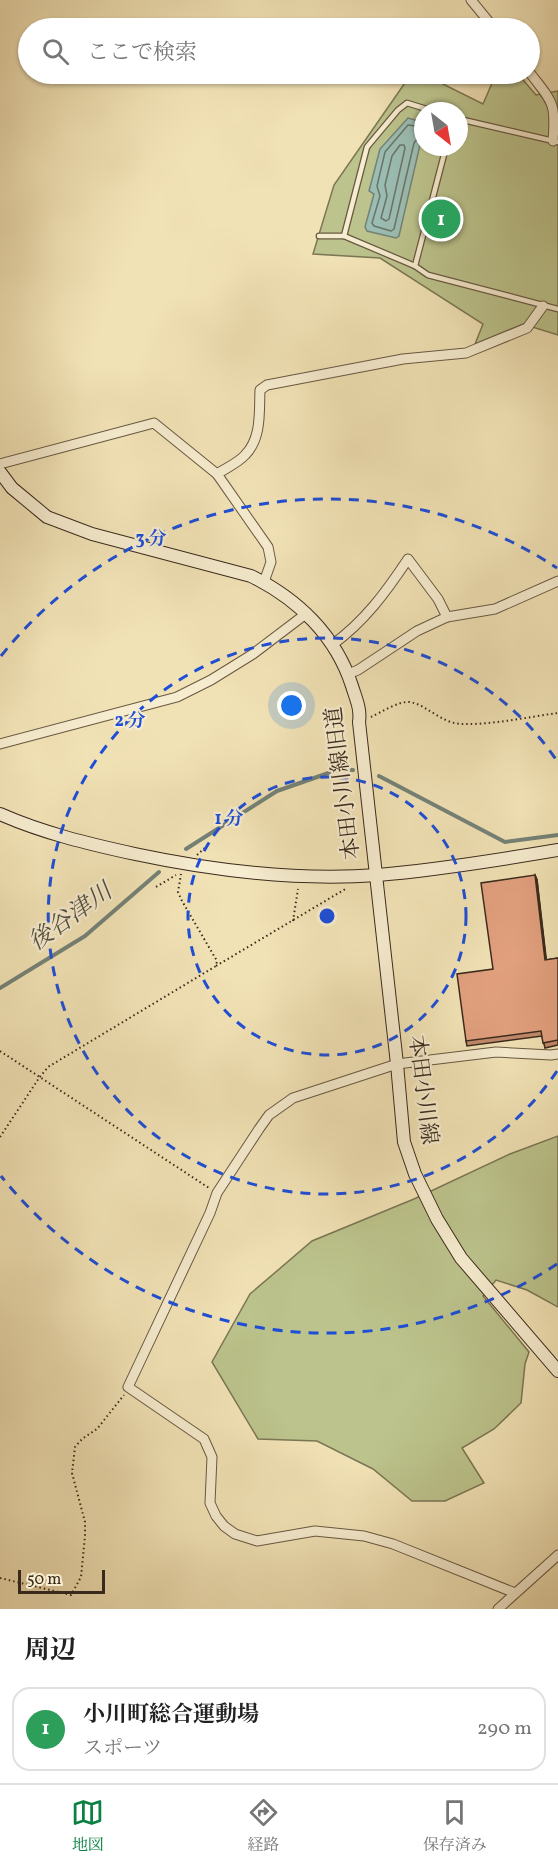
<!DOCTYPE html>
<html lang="ja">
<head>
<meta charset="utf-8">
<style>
  :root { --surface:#fff; --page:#f2f2f2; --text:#222; --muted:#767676; --line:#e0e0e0; --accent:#0b8043 }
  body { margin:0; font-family:Vollkorn,"Noto Serif JP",serif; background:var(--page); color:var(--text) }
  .compass { position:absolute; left:414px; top:102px; width:54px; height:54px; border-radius:50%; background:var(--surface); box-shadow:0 2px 4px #0004; rotate:149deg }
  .scale { position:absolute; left:18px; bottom:15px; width:87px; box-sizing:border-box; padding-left:6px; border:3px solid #3a2a1c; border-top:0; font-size:16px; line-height:21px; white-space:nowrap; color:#3a2a1c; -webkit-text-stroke:4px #f6eccf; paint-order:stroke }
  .you { position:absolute; left:292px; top:706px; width:21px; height:21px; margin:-15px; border:4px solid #fff; border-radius:50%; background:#1a73e8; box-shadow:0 0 0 9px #1a73e833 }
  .badge { display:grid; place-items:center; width:39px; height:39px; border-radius:50%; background:var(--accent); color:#fff; font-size:20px; font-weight:700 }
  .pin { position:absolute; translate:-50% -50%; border:3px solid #fff; box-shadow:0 2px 6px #0006 }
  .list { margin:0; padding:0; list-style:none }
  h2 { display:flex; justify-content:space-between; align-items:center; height:78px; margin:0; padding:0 24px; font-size:26px }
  h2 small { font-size:20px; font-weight:400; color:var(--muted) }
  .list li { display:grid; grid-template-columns:39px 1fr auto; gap:18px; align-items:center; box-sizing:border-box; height:84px; margin:0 12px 12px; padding:0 12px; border:2px solid var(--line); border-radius:18px }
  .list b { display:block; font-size:22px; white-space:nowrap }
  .list p { margin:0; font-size:20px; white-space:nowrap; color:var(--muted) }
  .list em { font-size:20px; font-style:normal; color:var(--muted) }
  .icon { flex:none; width:33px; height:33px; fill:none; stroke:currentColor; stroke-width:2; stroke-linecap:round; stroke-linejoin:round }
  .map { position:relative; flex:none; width:558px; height:1609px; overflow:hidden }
  .search { position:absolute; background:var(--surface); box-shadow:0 2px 4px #0004; left:18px; right:18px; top:18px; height:66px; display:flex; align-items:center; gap:15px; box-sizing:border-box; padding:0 21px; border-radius:33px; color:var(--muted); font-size:22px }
  .sheet { height:174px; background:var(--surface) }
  nav { display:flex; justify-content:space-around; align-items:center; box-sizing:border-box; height:84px; border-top:2px solid var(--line); background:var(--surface); font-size:16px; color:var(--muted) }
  nav a { display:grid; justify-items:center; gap:3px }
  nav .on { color:var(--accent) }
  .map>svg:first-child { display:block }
</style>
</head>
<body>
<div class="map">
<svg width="558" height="1609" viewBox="0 0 558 1609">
  <rect width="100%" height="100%" fill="#f1e2b5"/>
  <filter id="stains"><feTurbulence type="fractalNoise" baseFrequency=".00333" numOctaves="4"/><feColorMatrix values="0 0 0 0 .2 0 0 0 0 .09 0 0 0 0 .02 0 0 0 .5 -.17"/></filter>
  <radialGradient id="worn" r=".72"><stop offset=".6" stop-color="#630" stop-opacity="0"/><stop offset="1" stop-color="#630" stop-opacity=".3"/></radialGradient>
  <!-- green -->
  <g fill="#bcc38c" stroke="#7b7654" stroke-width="1.5" fill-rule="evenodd">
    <path d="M 496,74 L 518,74 L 536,95 L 558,91 L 558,335 L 523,324 L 475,344 L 483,324 L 380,258 L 313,254 L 334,185 L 407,80 L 427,76 L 483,104 ZM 423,111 L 459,111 L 459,147 L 423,147 Z"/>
    <path d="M 558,1136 L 558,1307 L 527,1290 L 496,1280 L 483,1296 L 529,1352 L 525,1364 L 521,1403 L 494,1429 L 462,1448 L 484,1483 L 445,1501 L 412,1501 L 373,1469 L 317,1441 L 258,1439 L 212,1362 L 250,1294 L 312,1241 L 414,1199 L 510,1154 Z"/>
  </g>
  <!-- water -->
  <path fill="#9bbdb3" stroke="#748277" stroke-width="1.5" d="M 408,118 L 422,122 L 423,132 L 399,236 L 396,238 L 367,231 L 365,227 L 374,194 L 369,191 L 380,149 Z"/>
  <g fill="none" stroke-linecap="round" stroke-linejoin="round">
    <!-- shore -->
    <g stroke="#6a7468" stroke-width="1.5">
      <path d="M 423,127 L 408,125 L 385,152 L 377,186 L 380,196 L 372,223 L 374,226 L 391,231 L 394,229 L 414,143 L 418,138 L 423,137"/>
      <path d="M 400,145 L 404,145 L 405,148 L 389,219 L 386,221 L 381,218 L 387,196 L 385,185 L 392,156 Z"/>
    </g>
    <!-- stream -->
    <g stroke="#748277" stroke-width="4">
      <path d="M 379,776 L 505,842 L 558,835"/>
      <path d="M 186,849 L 277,791 L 340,769 L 353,770"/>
      <path d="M 0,988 L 85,936 L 159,872"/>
    </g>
    <!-- lane casing -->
    <g stroke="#685842" stroke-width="7">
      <g id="lane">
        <path d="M 459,119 L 558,142"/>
        <path d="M 446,147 L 415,266 L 428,275 L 558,309"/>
        <path d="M 319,236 L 344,236 L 415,266"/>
        <path d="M 344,236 L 367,147 L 398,110 L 407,103 L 433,111"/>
      </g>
    </g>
    <!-- street casing -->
    <g stroke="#685842" stroke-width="11">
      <g id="street">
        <path d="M 471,0 L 494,28"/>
        <path d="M 530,73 C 553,103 556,102 553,141"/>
        <path d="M 0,464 L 154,423 L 217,474 L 268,547 L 271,562 L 264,582"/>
        <path d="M 217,474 C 226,468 238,463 245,455 C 262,438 259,411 260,390 L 267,385 L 403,359 L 466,353 L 527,328 L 543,306"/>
        <path d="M 332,645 C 365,621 386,592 408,559 L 438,599 L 447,617"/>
        <path d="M 348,674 L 358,670 L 417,631 L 447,617 L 495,609 L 558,581"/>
        <path d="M 0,744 L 177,697 L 211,680 L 253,654 L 307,613"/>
        <path d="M 515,1593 L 393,1544 L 364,1536 L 315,1531 L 257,1541 L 235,1534 L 224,1526 L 216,1516 L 210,1503 L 212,1457 L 204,1439 L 128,1387 L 210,1213 L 217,1193 L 259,1129 L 269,1115 L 293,1098 L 397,1064 L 496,1052 L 551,1055 L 558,1054"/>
        <path d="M 498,1609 L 558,1555"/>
      </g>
    </g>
    <!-- secondary casing -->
    <g stroke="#3a2a1c" stroke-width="14">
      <g id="secondary">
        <path d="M 0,472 L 12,488 L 47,517 L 92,534 L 251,576 C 298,599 336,636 352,686 C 356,699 361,709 359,722 L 397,1064 L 404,1142 L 415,1174 L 437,1219 L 461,1258 L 558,1371"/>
        <path d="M 0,814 C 43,833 89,844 135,854 C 215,871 296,881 378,875 C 438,870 499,860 558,850"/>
      </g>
    </g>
    <!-- path -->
    <g stroke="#3a2a1c" stroke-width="2" stroke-dasharray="1.5 3" stroke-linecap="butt">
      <path d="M 371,717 C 382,712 398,701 410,702 C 427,705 441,723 461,724 C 493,725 527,717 558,713"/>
      <path d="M 197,855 L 210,843"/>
      <path d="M 156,887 L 176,875"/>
      <path d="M 293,921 L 298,889"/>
      <path d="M 216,966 L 347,888"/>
      <path d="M 0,1051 L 209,1188"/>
      <path d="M 0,1137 L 39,1078 L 48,1067 L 216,966 L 217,961 L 182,901 L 178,892 L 181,874"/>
      <path d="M 0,1578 L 71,1595 L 81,1577 L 85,1536 L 85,1522 L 72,1473 L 75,1447 L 82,1439 L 97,1429 L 124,1395"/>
    </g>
    <!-- lane -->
    <use href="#lane" stroke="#f6eccf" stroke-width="4.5"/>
    <!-- street -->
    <use href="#street" stroke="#f6eccf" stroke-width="9"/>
    <!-- secondary -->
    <use href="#secondary" stroke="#f6eccf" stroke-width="12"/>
  </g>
  <!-- wall -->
  <path fill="#c28a6c" stroke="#3a2a1c" stroke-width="1.5" d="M 535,875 L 537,880 L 546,960 L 558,958 L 558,1045 L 545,1048 L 542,1036 L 467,1046 L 466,1041 L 493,969 Z"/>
  <!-- shaded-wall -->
  <path fill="#9e7058" stroke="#3a2a1c" stroke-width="1.5" d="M 535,875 L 537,880 L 547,965 L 545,960 Z"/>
  <!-- building -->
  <path fill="#e2a07e" stroke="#3a2a1c" stroke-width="1.5" d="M 535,875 L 545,960 L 558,958 L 558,1040 L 543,1043 L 541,1031 L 466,1041 L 457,974 L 493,969 L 481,883 Z"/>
  <!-- distance rings -->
  <g fill="none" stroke="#1d4ed8" stroke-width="3" stroke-dasharray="10 8">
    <circle cx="327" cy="916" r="139"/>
    <path d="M557 1071A278 278 0 1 1 557 761"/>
    <path d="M557 1264A417 417 0 0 1 1 1176M1 656A417 417 0 0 1 557 568"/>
  </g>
  <g text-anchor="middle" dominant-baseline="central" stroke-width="4.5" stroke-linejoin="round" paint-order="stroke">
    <!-- street labels -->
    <g font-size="22" fill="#3a2a1c" stroke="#f6eccf">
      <text transform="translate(344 783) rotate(-97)">本田小川線旧道</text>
      <text transform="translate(422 1090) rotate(83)">本田小川線</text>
    </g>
    <!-- water labels -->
    <g font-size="24" font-style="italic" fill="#524f42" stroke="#f6eccf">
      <text transform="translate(71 918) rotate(-36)">後谷津川</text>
    </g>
  </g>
  <circle cx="327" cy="916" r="9" fill="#1d4ed8" stroke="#f6eccf" stroke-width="3"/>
  <g font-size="18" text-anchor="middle" font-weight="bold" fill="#1d4ed8" stroke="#f6eccf" stroke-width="4.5" stroke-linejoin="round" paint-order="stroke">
    <text x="151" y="544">3 分</text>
    <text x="130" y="726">2 分</text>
    <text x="229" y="824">1 分</text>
  </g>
  <rect width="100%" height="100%" filter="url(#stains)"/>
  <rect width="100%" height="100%" fill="url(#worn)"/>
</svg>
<svg class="compass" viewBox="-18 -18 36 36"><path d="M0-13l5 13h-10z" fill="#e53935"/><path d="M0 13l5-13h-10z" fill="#767676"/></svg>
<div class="scale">50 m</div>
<div class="you"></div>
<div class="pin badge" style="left:441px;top:219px;background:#2e9e5b">1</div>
<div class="search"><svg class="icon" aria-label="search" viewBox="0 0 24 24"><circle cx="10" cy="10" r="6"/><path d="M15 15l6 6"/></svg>ここで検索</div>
</div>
<section class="sheet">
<h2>周辺<small></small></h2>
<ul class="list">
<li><span class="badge" style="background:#2e9e5b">1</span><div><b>小川町総合運動場</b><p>スポーツ</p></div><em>290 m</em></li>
</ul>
</section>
<nav>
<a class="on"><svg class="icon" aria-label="map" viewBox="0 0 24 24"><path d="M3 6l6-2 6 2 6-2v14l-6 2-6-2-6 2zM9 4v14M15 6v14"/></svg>地図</a>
<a><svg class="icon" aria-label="directions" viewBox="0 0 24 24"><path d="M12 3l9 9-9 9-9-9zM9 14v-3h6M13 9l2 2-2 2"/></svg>経路</a>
<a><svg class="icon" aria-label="saved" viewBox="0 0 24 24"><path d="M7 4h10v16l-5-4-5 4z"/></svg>保存済み</a>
</nav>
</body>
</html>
